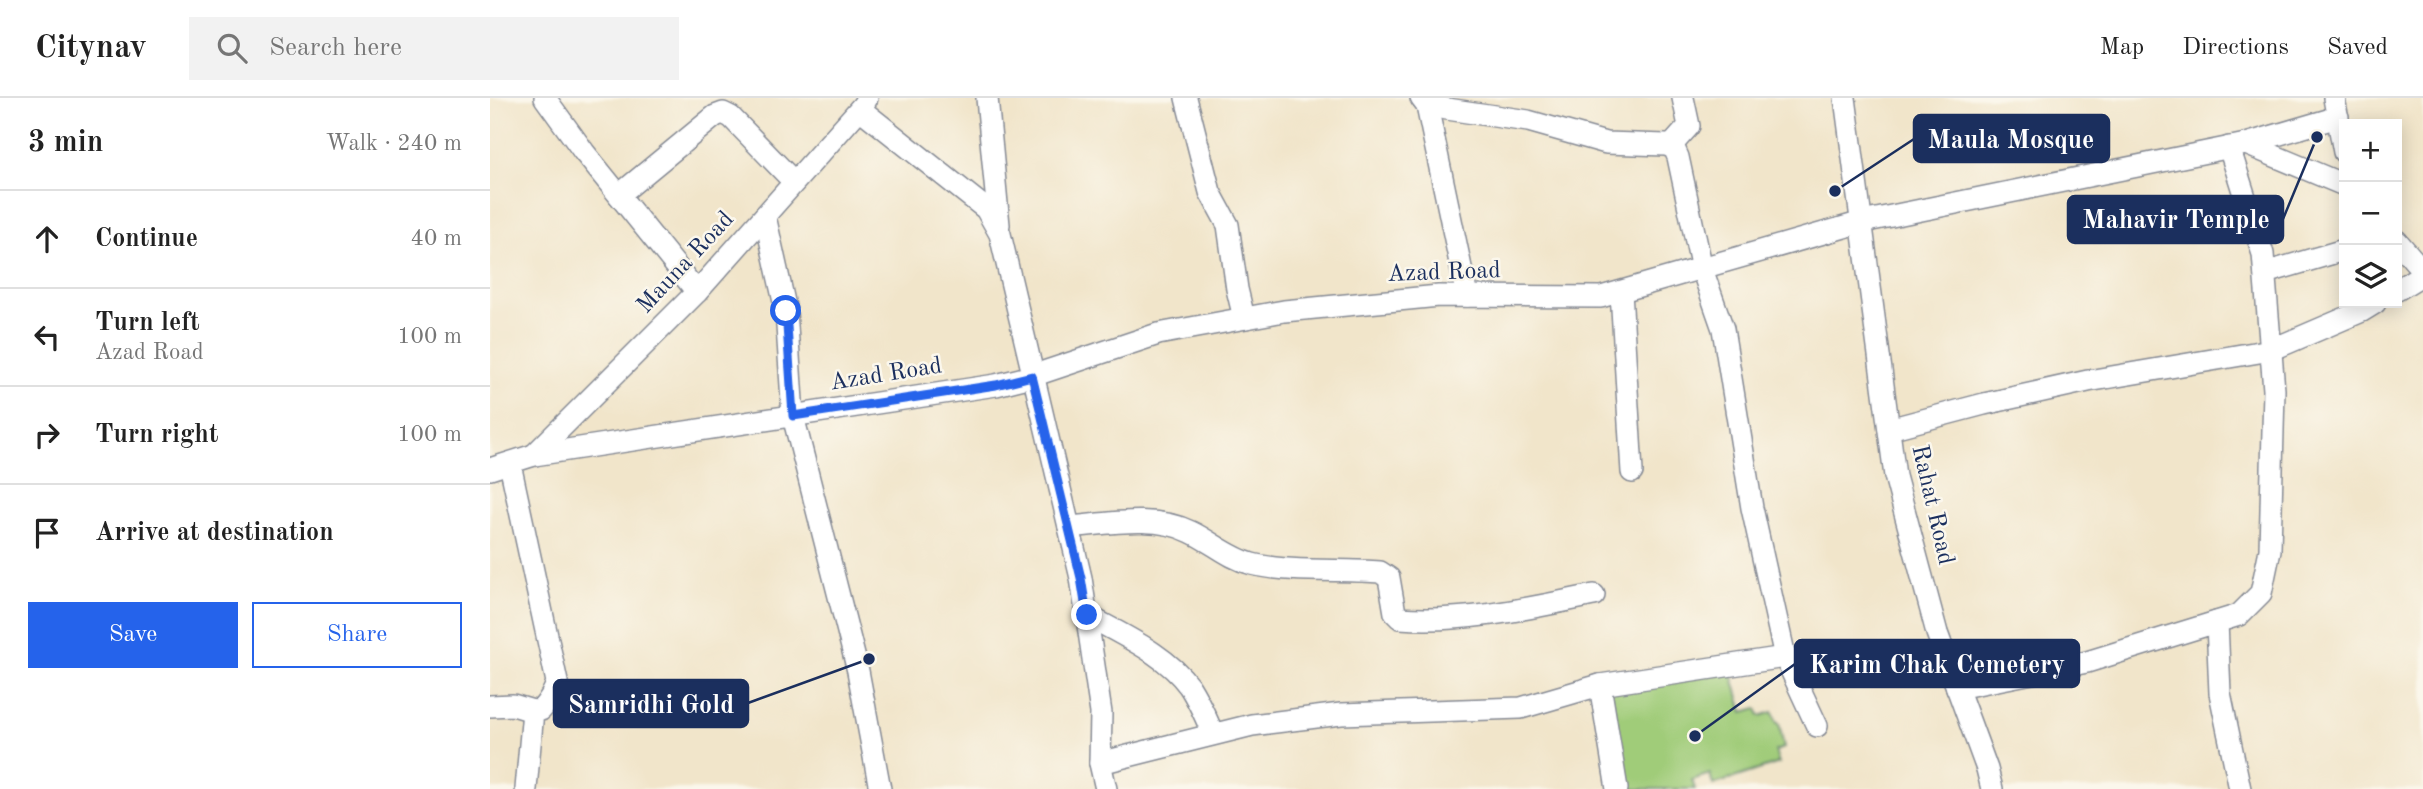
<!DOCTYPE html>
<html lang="en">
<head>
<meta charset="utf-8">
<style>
  :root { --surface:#fff; --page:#f2f2f2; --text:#222; --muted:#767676; --line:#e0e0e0; --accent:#2563eb }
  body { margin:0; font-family:"Old Standard TT",serif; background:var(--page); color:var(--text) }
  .controls { position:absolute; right:21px; top:21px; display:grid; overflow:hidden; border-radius:0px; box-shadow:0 4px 18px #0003 }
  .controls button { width:63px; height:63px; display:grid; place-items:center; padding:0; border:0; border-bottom:2px solid var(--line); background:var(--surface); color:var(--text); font:35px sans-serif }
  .stop { position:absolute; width:21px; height:21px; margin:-16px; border:5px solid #2563eb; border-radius:50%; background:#fff }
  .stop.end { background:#2563eb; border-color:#fff; box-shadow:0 2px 7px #0008 }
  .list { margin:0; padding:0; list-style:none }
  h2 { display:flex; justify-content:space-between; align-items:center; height:91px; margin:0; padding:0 28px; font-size:30px }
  h2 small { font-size:23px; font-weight:400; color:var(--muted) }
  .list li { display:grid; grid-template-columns:46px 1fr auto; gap:21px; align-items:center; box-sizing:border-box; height:98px; padding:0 28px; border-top:2px solid var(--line) }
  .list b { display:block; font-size:26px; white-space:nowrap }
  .list p { margin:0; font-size:23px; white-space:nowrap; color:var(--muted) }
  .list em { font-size:23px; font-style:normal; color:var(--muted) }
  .actions { display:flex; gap:14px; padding:21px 28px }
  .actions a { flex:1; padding:16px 0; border:2px solid var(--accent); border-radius:0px; text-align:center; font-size:24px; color:var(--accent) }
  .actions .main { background:var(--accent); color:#fff }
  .icon { flex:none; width:38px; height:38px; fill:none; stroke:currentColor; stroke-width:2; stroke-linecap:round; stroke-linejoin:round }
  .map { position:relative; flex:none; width:1933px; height:691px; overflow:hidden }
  header { display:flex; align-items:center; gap:42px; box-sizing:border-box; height:98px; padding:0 35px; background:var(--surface); border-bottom:2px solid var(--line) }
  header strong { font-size:33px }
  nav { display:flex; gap:38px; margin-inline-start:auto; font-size:24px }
  .search { width:490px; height:63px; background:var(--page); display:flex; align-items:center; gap:18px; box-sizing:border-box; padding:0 24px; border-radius:0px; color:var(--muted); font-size:26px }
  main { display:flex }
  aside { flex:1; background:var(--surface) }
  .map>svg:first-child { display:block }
</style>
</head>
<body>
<header>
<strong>Citynav</strong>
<div class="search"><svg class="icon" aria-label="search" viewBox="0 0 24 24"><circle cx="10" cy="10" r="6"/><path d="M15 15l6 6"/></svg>Search here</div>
<nav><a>Map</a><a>Directions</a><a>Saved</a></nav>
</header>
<main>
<aside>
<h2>3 min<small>Walk · 240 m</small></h2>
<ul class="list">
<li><svg class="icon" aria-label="ahead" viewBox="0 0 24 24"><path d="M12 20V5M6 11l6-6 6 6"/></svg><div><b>Continue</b></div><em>40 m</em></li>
<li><svg class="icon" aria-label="left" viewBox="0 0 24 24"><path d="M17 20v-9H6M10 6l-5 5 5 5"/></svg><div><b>Turn left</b><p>Azad Road</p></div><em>100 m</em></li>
<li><svg class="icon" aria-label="right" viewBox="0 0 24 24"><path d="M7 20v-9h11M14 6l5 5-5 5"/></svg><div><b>Turn right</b></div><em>100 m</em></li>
<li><svg class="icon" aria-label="arrive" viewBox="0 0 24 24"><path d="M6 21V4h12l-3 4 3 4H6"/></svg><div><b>Arrive at destination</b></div></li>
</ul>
<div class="actions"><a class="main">Save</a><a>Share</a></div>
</aside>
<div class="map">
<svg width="1933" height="691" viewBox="0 0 1933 691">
  <rect width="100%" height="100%" fill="#fbf7ec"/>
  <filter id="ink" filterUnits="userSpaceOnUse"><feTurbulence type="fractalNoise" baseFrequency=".0143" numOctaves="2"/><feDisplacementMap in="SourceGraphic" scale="14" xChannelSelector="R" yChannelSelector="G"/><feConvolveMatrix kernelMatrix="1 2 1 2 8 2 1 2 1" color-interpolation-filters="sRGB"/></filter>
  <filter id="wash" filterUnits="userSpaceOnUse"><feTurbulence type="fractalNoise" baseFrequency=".00686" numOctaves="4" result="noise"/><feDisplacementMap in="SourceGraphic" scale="28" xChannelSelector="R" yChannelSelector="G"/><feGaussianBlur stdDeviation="1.57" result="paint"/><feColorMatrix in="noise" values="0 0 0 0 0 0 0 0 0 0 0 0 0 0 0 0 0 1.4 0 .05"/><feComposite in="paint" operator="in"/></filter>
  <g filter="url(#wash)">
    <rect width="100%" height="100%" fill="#f1e5ca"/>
    <!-- green -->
    <path fill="#a0cc79" stroke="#5e7e6c" stroke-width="2" d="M 1240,568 L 1253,614 L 1267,610 L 1270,618 L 1283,614 L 1287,625 L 1289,625 L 1294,650 L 1285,653 L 1289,665 L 1223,687 L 1220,676 L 1202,682 L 1205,691 L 1126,691 L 1110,587 Z"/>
  </g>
  <g filter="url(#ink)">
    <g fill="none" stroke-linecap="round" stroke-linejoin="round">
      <!-- minor casing -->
      <g stroke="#868a94" stroke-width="24">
        <g id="minor">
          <path d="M 55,0 L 94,54 L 207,194"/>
          <path d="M 497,0 L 509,127"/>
          <path d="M 696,0 L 720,94 L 738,127 L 747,191 L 754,220"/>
          <path d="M 931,0 L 937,8 L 977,198"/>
          <path d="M 1355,0 L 1405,378 L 1447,535 L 1497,671 L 1502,691"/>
          <path d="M 1844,0 L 1854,54"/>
          <path d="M 937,8 L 1038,23 L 1116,45 L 1176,47 L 1184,50 L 1188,59 L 1212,171 L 1233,231 L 1262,410 L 1295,559 L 1327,628"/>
          <path d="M 370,11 L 496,111 L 510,136 L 591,480 L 611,615 L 610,665 L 616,691"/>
          <path d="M 1756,46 L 1848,19"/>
          <path d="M 1181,48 L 1199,28 L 1193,0"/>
          <path d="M 129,97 L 225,18 L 233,15 L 241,19 L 304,84"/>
          <path d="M 275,118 L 296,213 L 303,318 L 368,573 L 390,691"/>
          <path d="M 1907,143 L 1933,173"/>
          <path d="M 1775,175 L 1854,152"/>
          <path d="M 1907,192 L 1933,176"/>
          <path d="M 1131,194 L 1142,374"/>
          <path d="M 1399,331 L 1494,306 L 1598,283 L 1781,252 L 1872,213 L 1885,205"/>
          <path d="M 44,357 L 207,194 L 373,7 L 377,0"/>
          <path d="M 20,366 L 67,584 C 64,595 59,603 51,612 L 43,613 L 36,691"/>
          <path d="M 0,371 L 44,357 L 506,287 L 542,278 L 668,236 L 794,213 L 949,198 L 1111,199 L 1372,124 L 1756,46 L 1854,87"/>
          <path d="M 579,429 C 617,426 665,416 701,434 C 722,444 739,460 762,466 C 799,475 851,471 890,474 L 899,480 L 905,515 L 910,520 C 975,525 1040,510 1104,497"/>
          <path d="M 597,517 C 631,537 675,555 699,588 C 709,603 716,620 723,636"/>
          <path d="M 1727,524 L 1730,595 L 1750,691"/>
          <path d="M 1110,587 L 1127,691"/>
          <path d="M 1467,590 L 1597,564 L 1749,517 L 1771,495 L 1780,452 L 1784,292 L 1773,156 L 1739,49"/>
          <path d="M 0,608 L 23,607 L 43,613"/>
          <path d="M 610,665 L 762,627 L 851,616 L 1031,610 L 1110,587 L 1295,559 L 1335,572 L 1455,558"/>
        </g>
      </g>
      <!-- minor -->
      <use href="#minor" stroke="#fff" stroke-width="21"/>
    </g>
  </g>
  <g fill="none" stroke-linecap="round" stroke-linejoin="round" filter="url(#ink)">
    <!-- route -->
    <path stroke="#2563eb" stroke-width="9" d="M 296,213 L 303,318 L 506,287 L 542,278 L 591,480 L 597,517"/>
  </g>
  <g text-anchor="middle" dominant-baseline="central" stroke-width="5" stroke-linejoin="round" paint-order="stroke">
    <!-- street labels -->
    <g font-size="24" fill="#1b2f5e" stroke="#fbf7ec">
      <text transform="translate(196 165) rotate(-47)">Mauna Road</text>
      <text transform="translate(954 175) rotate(-2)">Azad Road</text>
      <text transform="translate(396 277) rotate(-9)">Azad Road</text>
      <text transform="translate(1442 407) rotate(77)">Rahat Road</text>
    </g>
  </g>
  <!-- callouts -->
  <path fill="none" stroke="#1b2f5e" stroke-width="2.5" d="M1345 93L1424 41M1827 39L1793 121M1205 638L1305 566M379 561L258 605"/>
  <g fill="#1b2f5e" stroke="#fbf7ec" stroke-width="2.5">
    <circle cx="1345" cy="93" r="7"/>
    <circle cx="1827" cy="39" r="7"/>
    <circle cx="1205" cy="638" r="7"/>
    <circle cx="379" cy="561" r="7"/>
  </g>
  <g fill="#1b2f5e" stroke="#1b2f5e" stroke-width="2.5">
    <rect x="1424" y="17" width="195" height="47" rx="7"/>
    <rect x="1578" y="98" width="215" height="47" rx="7"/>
    <rect x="1305" y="542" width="284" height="47" rx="7"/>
    <rect x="64" y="582" width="194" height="47" rx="7"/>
  </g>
  <g font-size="26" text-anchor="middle" font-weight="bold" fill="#fff">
    <text x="1521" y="50">Maula Mosque</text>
    <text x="1686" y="130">Mahavir Temple</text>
    <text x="1447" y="575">Karim Chak Cemetery</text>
    <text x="161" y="615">Samridhi Gold</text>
  </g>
</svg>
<div class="controls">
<button>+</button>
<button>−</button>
<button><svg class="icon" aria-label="layers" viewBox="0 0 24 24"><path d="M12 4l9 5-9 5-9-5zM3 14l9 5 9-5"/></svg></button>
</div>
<div class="stop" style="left:296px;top:213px"></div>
<div class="stop end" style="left:597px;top:517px"></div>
</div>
</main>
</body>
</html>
